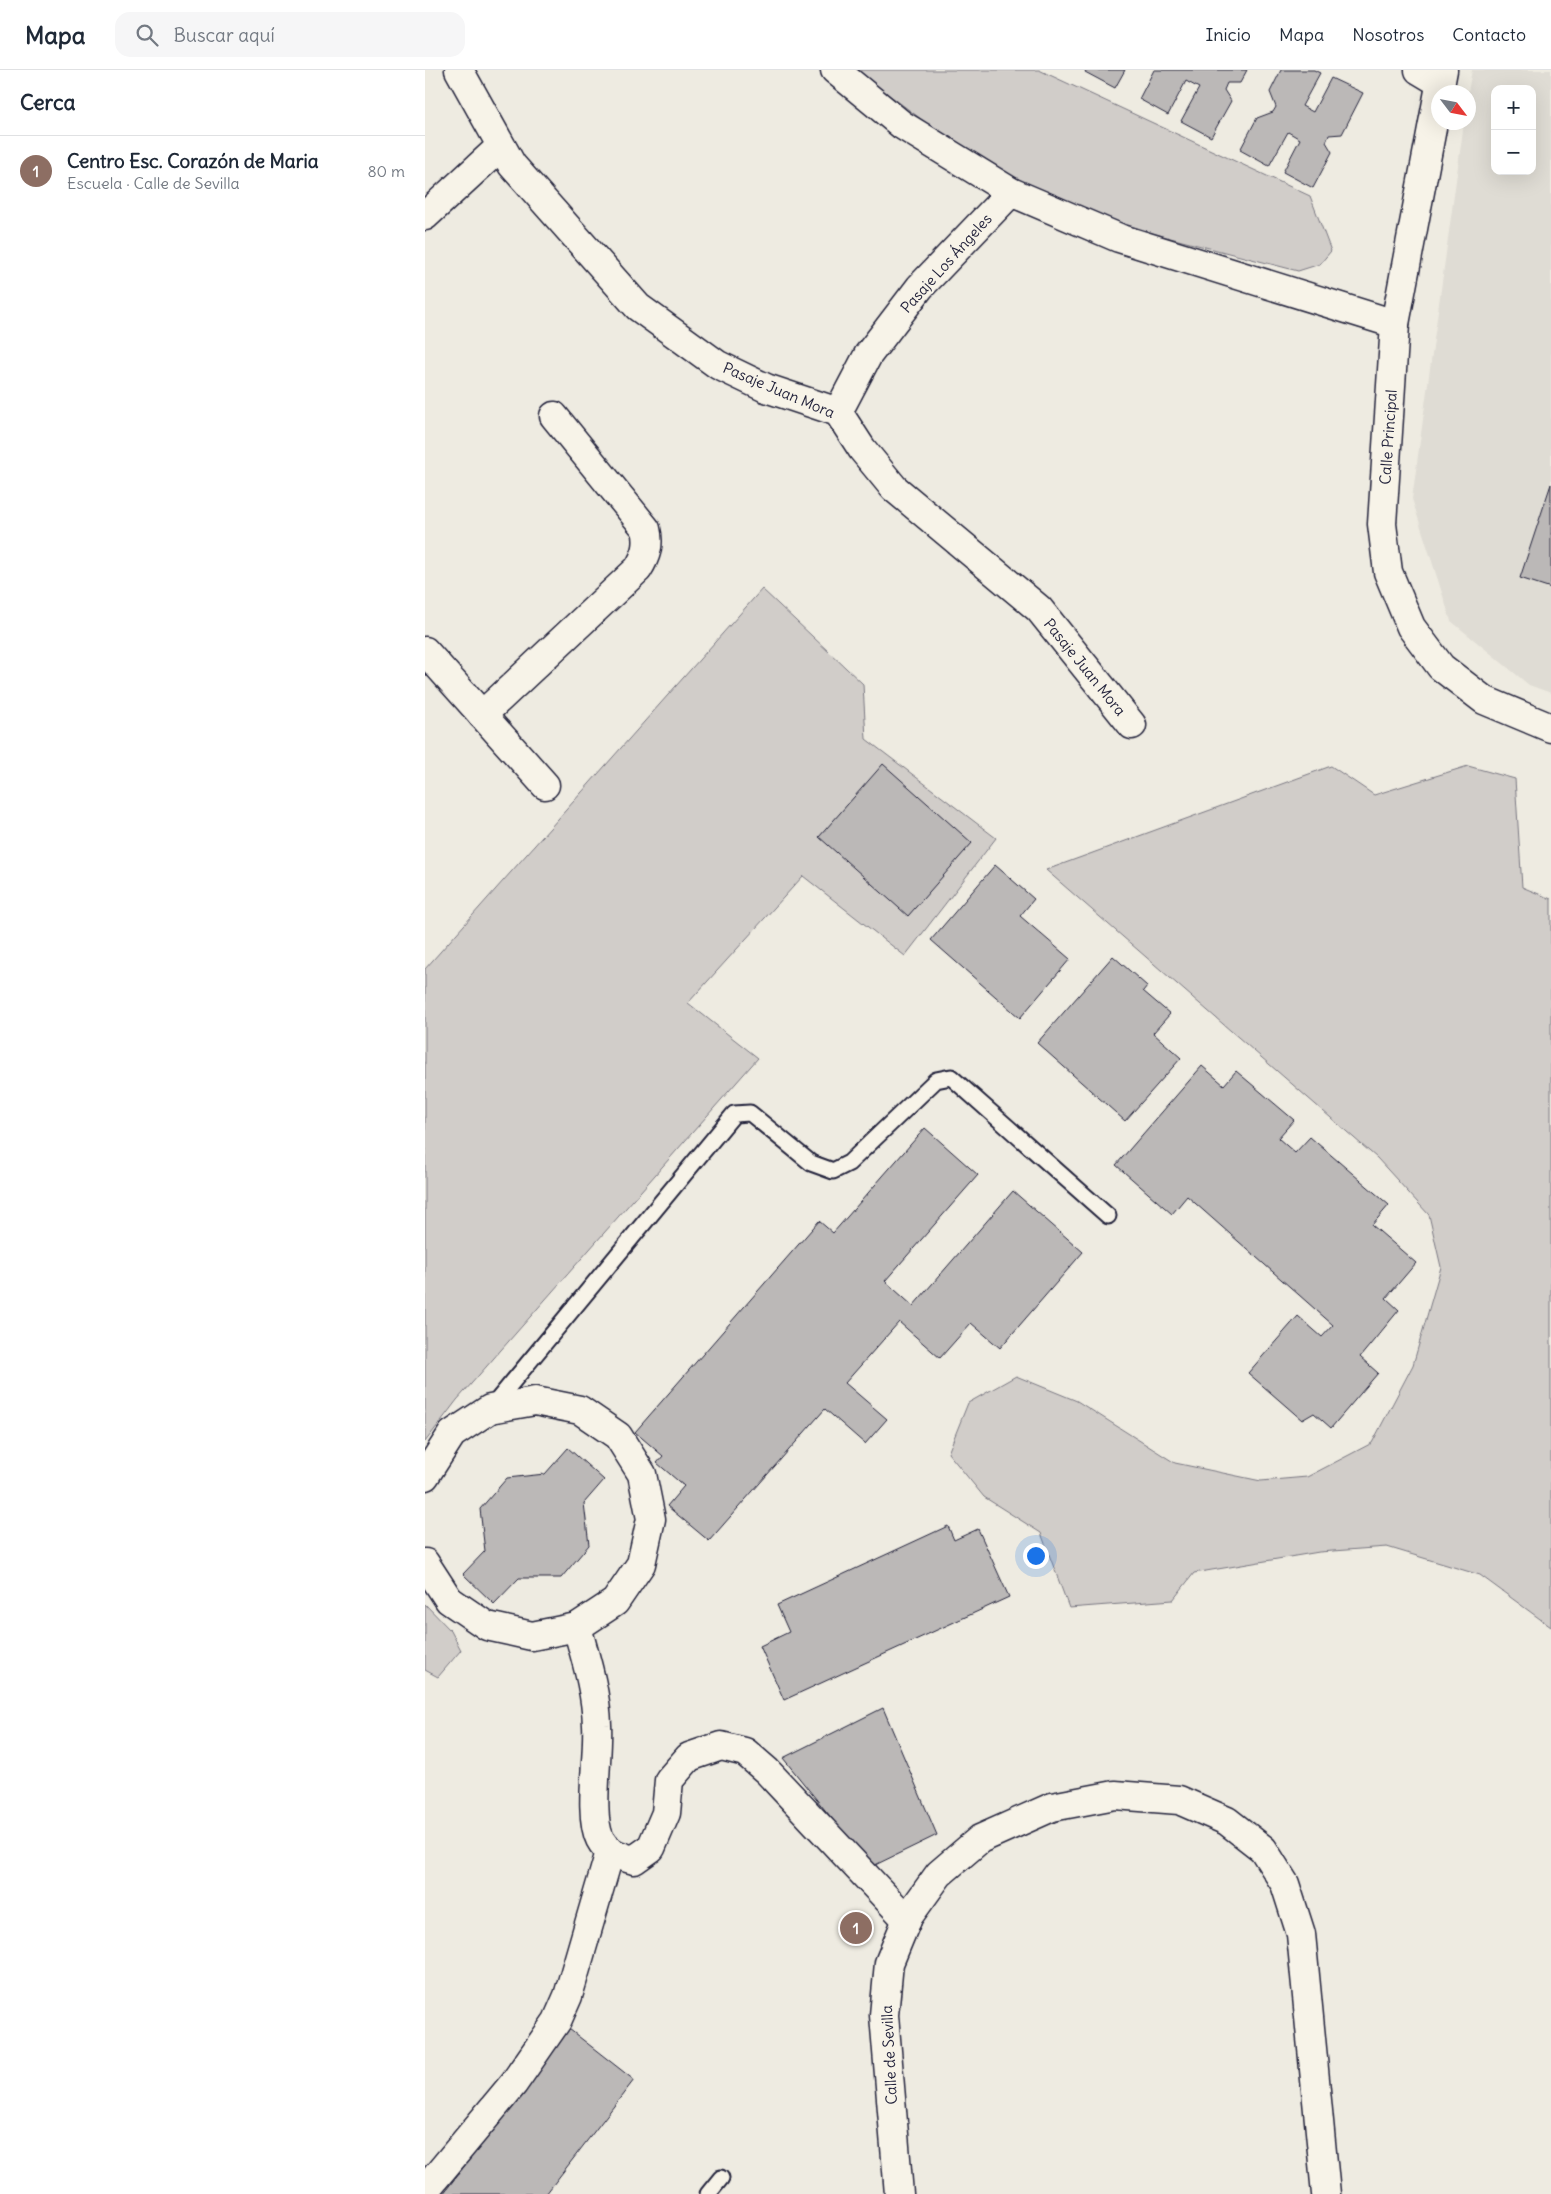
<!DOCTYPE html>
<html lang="es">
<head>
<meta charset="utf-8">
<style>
  :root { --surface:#fff; --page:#f6f6f7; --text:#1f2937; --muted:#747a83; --line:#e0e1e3; --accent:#ea580c }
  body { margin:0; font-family:Delius,sans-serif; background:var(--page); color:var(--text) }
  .controls { position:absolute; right:15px; top:15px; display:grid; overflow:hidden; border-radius:10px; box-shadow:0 5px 20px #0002 }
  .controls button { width:45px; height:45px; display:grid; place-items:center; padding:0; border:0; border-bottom:1px solid var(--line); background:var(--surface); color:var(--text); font:25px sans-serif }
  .compass { position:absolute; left:1006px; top:15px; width:45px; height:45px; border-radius:50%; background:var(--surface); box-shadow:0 5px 20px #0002; rotate:122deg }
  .you { position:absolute; left:610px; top:1485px; width:18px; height:18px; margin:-12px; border:4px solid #fff; border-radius:50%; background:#1a73e8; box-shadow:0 0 0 8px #1a73e833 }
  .badge { display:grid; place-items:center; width:32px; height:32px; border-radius:50%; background:var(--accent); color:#fff; font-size:16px; font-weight:700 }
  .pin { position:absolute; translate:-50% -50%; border:2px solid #fff; box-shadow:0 1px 5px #0006 }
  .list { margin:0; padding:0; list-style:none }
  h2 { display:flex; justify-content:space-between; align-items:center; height:65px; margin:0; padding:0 20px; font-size:21px }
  h2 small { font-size:16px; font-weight:400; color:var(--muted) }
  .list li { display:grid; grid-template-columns:32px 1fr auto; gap:15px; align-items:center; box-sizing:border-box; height:70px; padding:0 20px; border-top:1px solid var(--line) }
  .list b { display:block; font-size:19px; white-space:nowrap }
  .list p { margin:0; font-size:16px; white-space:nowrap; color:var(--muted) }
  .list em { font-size:16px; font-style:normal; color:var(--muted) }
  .icon { flex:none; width:28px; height:28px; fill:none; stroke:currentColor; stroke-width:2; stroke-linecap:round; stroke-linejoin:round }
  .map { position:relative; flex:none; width:1126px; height:2124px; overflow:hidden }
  header { display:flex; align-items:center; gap:30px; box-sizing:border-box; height:70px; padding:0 25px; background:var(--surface); border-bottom:1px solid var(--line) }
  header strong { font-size:24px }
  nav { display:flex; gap:28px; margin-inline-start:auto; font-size:18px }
  .search { width:350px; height:45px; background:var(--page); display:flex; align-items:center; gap:12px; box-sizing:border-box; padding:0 18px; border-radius:15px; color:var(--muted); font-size:19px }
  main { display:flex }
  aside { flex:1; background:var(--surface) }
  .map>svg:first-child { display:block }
</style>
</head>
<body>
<header>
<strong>Mapa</strong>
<div class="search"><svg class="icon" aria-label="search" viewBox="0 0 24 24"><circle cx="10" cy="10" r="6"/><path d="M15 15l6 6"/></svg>Buscar aquí</div>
<nav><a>Inicio</a><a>Mapa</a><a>Nosotros</a><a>Contacto</a></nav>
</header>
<main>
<aside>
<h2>Cerca<small></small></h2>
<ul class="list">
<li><span class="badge" style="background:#8d6e63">1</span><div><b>Centro Esc. Corazón de Maria</b><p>Escuela · Calle de Sevilla</p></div><em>80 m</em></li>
</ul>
</aside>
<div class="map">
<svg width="1126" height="2124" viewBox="0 0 1126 2124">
  <rect width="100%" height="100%" fill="#eeebe1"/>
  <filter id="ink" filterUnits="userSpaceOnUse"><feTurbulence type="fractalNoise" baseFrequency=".02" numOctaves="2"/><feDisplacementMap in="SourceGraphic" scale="10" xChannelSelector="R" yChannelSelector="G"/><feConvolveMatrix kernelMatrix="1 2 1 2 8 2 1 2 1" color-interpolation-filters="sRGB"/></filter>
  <g filter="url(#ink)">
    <!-- built -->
    <path fill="#dfdcd4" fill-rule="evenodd" d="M 1047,0 L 1126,0 L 1126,623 L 1104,615 L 1026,551 L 987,429 L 1039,53 L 1044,52 L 1043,22 ZM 1070,19 L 1107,19 L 1107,101 L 1070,101 Z"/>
    <!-- green -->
    <g fill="#d1cdc9" stroke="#7a7882">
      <path d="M 431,0 L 614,0 L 885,126 L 906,181 L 895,194 L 873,201 L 703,157 L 565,101 Z"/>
      <path d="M 337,519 L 438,614 L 441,669 L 571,768 L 480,886 L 378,806 L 263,933 L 333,988 L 32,1330 L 0,1372 L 0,899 Z"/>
      <path d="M 906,696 L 949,725 L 1043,696 L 1090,709 L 1097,817 L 1126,829 L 1126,1557 L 1055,1505 L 962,1477 L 894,1482 L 769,1503 L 748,1530 L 644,1538 L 616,1463 L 559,1427 L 523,1383 L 543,1333 L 591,1306 L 652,1331 L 750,1393 L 836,1411 L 882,1407 L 947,1373 L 988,1295 L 1016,1197 L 1004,1145 L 952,1088 L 621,800 Z"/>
      <path d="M 0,1534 L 26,1561 L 36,1580 L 13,1607 L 0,1600 Z"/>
    </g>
    <!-- building -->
    <g fill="#bbb8b7" stroke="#22223b">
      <path d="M 661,0 L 700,0 L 690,18 L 660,2 Z"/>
      <path d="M 729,0 L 822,0 L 815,13 L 802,13 L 799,20 L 806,31 L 786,67 L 756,51 L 774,18 L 761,11 L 743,45 L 714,29 Z"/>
      <path d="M 856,0 L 889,0 L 895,3 L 877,36 L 888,42 L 906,8 L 938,23 L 917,64 L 904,65 L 901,72 L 907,82 L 888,118 L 858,102 L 875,69 L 863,62 L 844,96 L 815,80 L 832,48 L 848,42 L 851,37 L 845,22 Z"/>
      <path d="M 1126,414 L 1126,518 L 1095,508 Z"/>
      <path d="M 458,694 L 547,773 L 483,846 L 394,767 Z"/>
      <path d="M 570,795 L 609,829 L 595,846 L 645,889 L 595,948 L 506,870 Z"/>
      <path d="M 688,886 L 722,916 L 718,921 L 745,944 L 728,963 L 756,988 L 700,1051 L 612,973 Z"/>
      <path d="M 777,996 L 799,1015 L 811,1001 L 869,1050 L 853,1068 L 870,1083 L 885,1067 L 964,1135 L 947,1155 L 991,1193 L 961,1228 L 974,1240 L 935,1287 L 953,1303 L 906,1358 L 889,1343 L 877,1350 L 823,1303 L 873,1246 L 897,1267 L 908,1255 L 762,1126 L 747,1144 L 691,1095 Z"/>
      <path d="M 500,1058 L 553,1105 L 460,1211 L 488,1236 L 588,1121 L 658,1182 L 575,1278 L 546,1253 L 515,1288 L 474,1252 L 420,1313 L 462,1349 L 440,1374 L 400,1339 L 284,1471 L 242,1436 L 259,1416 L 232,1393 L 238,1386 L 210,1362 L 394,1151 L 408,1163 Z"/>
      <path d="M 143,1378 L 179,1410 L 159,1433 L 164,1475 L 136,1508 L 94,1508 L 69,1534 L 38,1504 L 60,1481 L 55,1439 L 82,1408 L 120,1404 Z"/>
      <path d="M 523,1456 L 529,1470 L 553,1459 L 584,1527 L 359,1630 L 335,1576 L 364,1562 L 352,1535 Z"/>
      <path d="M 458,1638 L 512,1765 L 446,1797 L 358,1688 Z"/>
      <path d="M 144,1959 L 209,2010 L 121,2124 L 18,2124 Z"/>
    </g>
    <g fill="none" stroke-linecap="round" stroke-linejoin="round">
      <!-- service casing -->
      <g stroke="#22223b" stroke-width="19">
        <g id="service">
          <path d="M 66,1338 L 309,1044 L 325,1043 L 386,1093 L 408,1101 L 424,1093 L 511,1010 L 526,1007 L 683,1146"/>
          <path d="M 283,2124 L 296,2108"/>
        </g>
      </g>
      <!-- minor casing -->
      <g stroke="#22223b" stroke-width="31">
        <g id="minor">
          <path d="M 34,0 L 87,95 L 213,237 L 293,295 L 341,318 L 413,342 L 437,379 L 469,418 L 614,539 L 707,655"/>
          <path d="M 410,0 L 477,55 L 586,122 L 694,168 L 970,254"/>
          <path d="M 994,0 L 1014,12"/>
          <path d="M 1018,0 L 970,254 L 957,454 L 963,502 L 986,557 L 1016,597 L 1059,630 L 1126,658"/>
          <path d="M 0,146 L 75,77"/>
          <path d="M 413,342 L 443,285 L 495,217 L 586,122"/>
          <path d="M 0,581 L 120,715"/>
          <path d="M 57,645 L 213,499 C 221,486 225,475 221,459 L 129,346"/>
          <path d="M 0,1406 L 27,1364 L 65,1339 L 110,1331 L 155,1340 L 193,1366 L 217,1404 L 226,1449 L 216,1494 L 190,1532 L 152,1557 L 107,1566 L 62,1556 L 24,1530 L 0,1493"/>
          <path d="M 152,1557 C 161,1590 171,1621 172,1655 C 174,1684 163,1745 175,1769 C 182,1783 195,1786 209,1790 L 226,1778 L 241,1743 L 244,1710 L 264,1687 L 296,1676 L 320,1682 L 342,1701 L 482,1850"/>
          <path d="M 0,2120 L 89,2013 L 132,1951 L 143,1926 L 185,1782"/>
          <path d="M 474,2124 L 459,1945 L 464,1893 L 483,1847 L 514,1804 L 555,1769 L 627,1737 L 690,1725 L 754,1730 L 802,1751 L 838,1779 L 860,1814 L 876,1864 L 901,2124"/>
        </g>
      </g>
      <!-- service -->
      <use href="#service" stroke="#f7f3e8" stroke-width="15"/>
      <!-- minor -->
      <use href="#minor" stroke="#f7f3e8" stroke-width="28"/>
    </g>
  </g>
  <g text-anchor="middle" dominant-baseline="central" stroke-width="4" stroke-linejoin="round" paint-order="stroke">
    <!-- street labels -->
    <g font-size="15" fill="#22223b" stroke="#f7f3e8">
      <text transform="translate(521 193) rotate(-48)">Pasaje Los Ángeles</text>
      <text transform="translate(354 320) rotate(23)">Pasaje Juan Mora</text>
      <text transform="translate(963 367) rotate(-86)">Calle Principal</text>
      <text transform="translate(660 597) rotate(51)">Pasaje Juan Mora</text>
      <text transform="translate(464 1985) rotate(-93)">Calle de Sevilla</text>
    </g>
  </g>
</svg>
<div class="controls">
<button>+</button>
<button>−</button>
</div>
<svg class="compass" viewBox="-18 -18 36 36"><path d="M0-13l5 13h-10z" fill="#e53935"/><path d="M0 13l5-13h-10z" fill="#747a83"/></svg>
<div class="you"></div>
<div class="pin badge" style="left:431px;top:1858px;background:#8d6e63">1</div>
</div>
</main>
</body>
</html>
